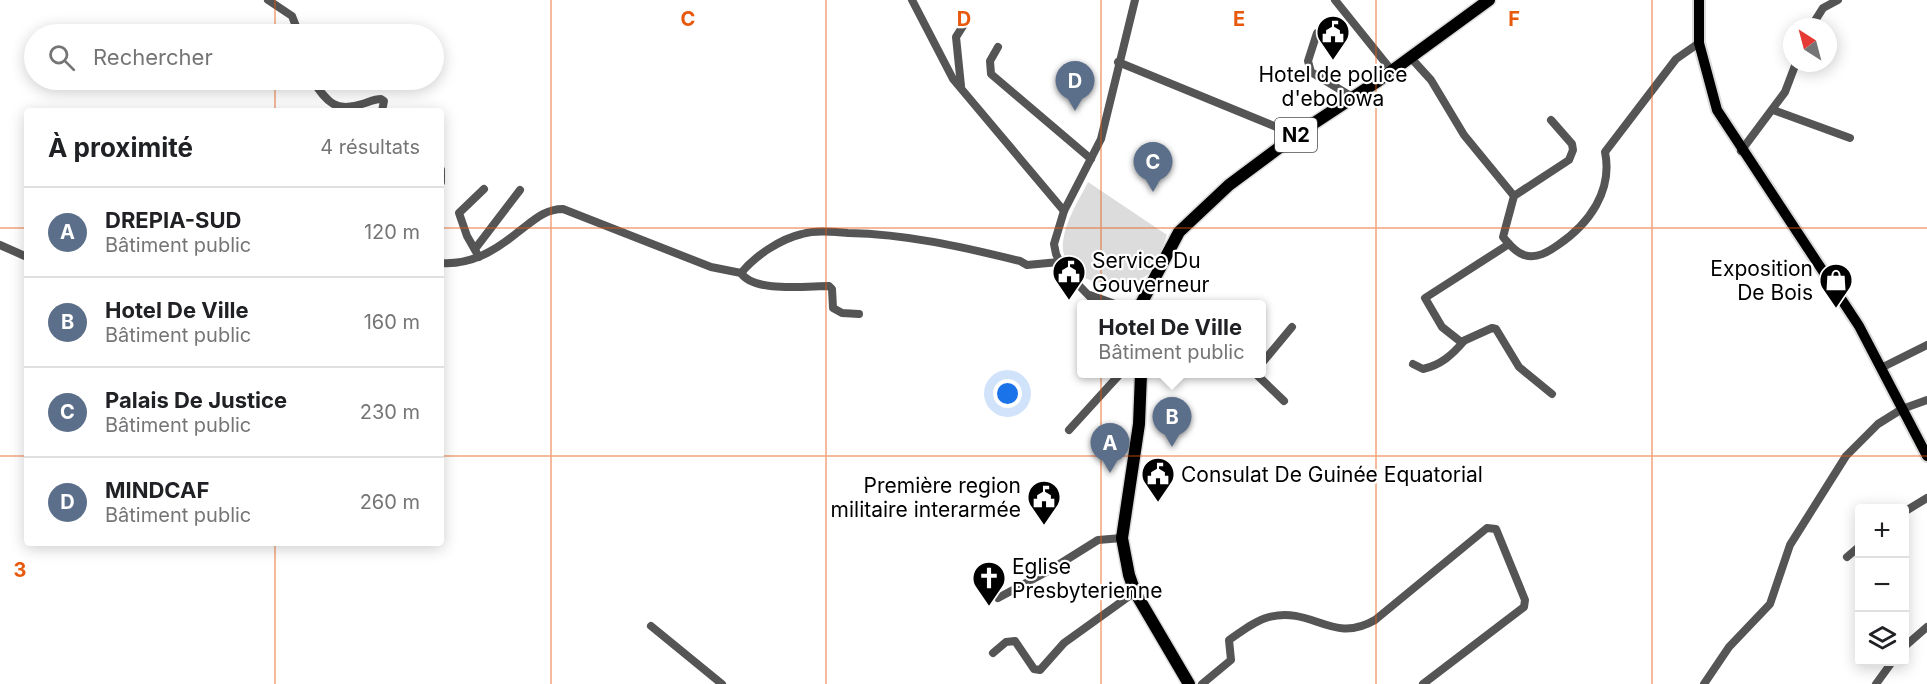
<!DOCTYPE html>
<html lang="fr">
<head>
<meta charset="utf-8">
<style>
  :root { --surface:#fff; --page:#f2f2f2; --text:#202124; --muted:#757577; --line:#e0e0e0; --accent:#000 }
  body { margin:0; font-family:Inter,sans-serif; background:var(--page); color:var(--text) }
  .controls { position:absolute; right:18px; bottom:18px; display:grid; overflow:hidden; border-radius:6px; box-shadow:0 3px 15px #0003 }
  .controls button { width:54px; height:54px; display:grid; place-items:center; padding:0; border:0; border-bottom:2px solid var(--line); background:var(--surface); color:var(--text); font:30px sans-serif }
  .compass { position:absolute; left:1783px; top:18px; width:54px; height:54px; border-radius:50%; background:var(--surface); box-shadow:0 3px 15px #0003; rotate:324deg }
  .you { position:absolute; left:1008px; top:394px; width:21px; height:21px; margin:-15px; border:4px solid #fff; border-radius:50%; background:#1a73e8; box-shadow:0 0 0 9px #1a73e833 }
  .badge { display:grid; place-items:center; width:39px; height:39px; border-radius:50%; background:var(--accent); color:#fff; font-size:20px; font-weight:700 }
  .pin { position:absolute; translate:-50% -50px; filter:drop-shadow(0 2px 3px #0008) }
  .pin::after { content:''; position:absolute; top:32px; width:21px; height:18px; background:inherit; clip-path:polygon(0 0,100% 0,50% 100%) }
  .popup { position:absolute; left:1077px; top:300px; width:189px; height:78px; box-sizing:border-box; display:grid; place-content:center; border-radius:6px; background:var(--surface); filter:drop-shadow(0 2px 4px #0005); font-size:20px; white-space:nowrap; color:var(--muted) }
  .popup b { font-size:22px; color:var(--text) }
  .popup::after { content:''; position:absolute; left:50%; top:100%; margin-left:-12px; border:12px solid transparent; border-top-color:var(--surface) }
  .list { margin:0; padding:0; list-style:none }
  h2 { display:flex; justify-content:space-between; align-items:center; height:78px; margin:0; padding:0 24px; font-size:26px }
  h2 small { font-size:20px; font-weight:400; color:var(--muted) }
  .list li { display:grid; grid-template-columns:39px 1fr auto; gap:18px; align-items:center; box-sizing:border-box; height:90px; padding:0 24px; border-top:2px solid var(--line) }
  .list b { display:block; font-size:22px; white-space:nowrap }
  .list p { margin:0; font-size:20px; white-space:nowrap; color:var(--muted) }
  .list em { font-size:20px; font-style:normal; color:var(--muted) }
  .icon { flex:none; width:33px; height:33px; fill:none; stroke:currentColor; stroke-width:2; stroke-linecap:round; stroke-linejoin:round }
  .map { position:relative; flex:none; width:1927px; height:684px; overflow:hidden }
  .search { position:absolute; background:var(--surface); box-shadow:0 3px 15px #0003; left:24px; top:24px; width:420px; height:66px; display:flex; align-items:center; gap:15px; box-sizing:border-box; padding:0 21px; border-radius:33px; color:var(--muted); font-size:22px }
  .panel { position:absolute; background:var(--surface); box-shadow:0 3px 15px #0003; left:24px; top:108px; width:420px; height:438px; border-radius:6px }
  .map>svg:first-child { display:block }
</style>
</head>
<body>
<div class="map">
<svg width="1927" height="684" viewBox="0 0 1927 684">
  <rect width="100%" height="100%" fill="#fff"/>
  <!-- green -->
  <path fill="#dcdcdc" d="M 1088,182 L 1167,235 C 1163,246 1159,263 1150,272 C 1125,300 1058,281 1063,242 C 1065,221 1079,200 1088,182 Z"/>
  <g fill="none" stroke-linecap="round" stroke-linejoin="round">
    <!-- major casing -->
    <g stroke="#dbdbdb" stroke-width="14">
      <path id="major" d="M 1699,0 L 1699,43 L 1717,110 L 1859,326 L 1927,456"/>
    </g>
    <!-- highway casing -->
    <g stroke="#dbdbdb" stroke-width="15">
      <g id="highway">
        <path d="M 1141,304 L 1179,232 L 1229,185 L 1296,135 L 1378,81 L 1489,0"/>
        <path d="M 1141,374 L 1139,424 L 1122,538 L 1129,575 L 1135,592 L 1189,684"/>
      </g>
    </g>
    <!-- minor -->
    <g stroke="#555" stroke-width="8">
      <path d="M 268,0 L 292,16 L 299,34"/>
      <path d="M 912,0 L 953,79 L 1064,211"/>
      <path d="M 1335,0 L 1392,71"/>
      <path d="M 1811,27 L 1823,8 L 1838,0"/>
      <path d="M 1317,33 L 1308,61 L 1311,72 L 1354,98"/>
      <path d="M 998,47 L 990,61 L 991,74 L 1091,159"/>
      <path d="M 1411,58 L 1431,80 L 1464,135 L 1514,196"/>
      <path d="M 1118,62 L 1296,135"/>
      <path d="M 312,80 C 327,101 334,113 362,104 C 369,102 374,99 381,99 L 384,101 L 382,111"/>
      <path d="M 961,86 L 956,37 L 963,26"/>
      <path d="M 1773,110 L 1850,138"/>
      <path d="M 1551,120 L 1572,144 L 1573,150 L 1569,160 L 1514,196 L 1503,237 C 1508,243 1516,253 1524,255 C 1537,259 1548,252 1558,245 C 1589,224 1613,191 1605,152 L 1676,59 L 1699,43"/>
      <path d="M 1741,151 L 1785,92 L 1796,63"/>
      <path d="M 441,170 L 441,182"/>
      <path d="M 1509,244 L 1425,298 L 1442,327 L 1461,342 L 1492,328 L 1496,329 L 1519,367 L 1552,394"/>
      <path d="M 0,245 L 27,257"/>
      <path d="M 475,249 L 520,190"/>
      <path d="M 479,257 L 467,236 L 459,213 L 484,189"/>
      <path d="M 441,263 C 471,265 495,251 518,232 C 533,221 544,209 563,209 L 711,267 L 741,273 C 754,293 807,286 829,286 L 832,289 L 833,308 L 842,313 L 859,314"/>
      <path d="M 741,273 C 755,256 780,239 802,234 C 817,230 833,232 848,233 C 907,234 963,247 1020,261 L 1027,265 L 1059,262"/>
      <path d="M 1090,295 L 1115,304"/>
      <path d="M 1097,304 L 1063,269 L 1056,254 L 1054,244 L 1064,211 L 1101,139 L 1135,0"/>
      <path d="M 1262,363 L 1292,327"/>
      <path d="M 1413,364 L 1423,369 C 1441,365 1452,355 1464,341"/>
      <path d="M 1881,368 L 1927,345"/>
      <path d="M 1256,374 L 1284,401"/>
      <path d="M 1069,430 L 1120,374"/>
      <path d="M 1904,512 L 1927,498"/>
      <path d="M 1847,557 L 1860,546"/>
      <path d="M 998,598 L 1050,570 L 1098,540 L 1122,538"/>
      <path d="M 651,626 L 722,684"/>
      <path d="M 1904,647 L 1927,627"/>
      <path d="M 993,653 L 1006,642 L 1015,641 L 1034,669 L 1040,670 L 1064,643 L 1135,592"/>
      <path d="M 1202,684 L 1231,660 L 1229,640 C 1241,632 1254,621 1269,617 C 1313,606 1332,645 1375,620 L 1487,528 L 1496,529 L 1525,600 L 1524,607 L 1423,684"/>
      <path d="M 1704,684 L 1729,647 L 1770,604 L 1790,545 L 1846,456 L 1878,424 L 1902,409 L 1927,400"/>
      <path d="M 1876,684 L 1892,662"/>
    </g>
    <!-- major -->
    <use href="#major" stroke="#000" stroke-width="10"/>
    <!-- highway -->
    <use href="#highway" stroke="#000" stroke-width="12"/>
  </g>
  <!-- grid -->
  <path fill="none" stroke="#e8590c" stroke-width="1.5" stroke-opacity="0.55" d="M 275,0 L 275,34M 551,0 L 551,684M 826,0 L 826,684M 1101,0 L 1101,684M 1376,0 L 1376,684M 1652,0 L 1652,684M 275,80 L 275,111M 0,228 L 27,228M 441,228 L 1927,228M 0,456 L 27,456M 441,456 L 1927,456M 275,543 L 275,684"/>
  <!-- icons -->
  <defs>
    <g id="civic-pin" transform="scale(1.725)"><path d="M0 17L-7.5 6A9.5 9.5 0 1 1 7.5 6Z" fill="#000" stroke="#fff"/><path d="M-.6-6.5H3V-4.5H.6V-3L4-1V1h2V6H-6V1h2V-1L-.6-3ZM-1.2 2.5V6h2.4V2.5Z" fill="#fff"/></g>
    <g id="shop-pin" transform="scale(1.725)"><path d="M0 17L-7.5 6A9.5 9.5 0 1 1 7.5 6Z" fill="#000" stroke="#fff"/><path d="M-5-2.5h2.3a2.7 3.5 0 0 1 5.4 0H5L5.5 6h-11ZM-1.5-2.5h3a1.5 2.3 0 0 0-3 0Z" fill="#fff"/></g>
    <g id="church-pin" transform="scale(1.725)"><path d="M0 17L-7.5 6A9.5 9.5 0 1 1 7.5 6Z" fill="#000" stroke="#fff"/><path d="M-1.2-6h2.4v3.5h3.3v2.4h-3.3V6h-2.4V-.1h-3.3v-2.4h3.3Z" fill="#fff"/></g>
  </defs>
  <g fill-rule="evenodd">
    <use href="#civic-pin" x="1333" y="32"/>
    <use href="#civic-pin" x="1069" y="272"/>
    <use href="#shop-pin" x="1836" y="280"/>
    <use href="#civic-pin" x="1158" y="474"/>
    <use href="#civic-pin" x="1044" y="497"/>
    <use href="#church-pin" x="989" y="578"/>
  </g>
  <g text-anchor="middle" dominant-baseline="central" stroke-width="4.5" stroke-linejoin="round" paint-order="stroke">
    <!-- shield labels -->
    <rect fill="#fff" stroke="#4c4c4c" stroke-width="1.5" x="1275" y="118" width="42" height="34" rx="4.5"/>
    <g font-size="20" font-weight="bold" fill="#000">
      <text x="1296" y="135">N2</text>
    </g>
    <!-- poi labels -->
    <g font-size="21" fill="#000" stroke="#fff" text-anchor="start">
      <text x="1333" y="74" text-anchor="middle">Hotel de police<tspan x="1333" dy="24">d'ebolowa</tspan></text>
      <text x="1092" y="260">Service Du<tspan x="1092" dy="24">Gouverneur</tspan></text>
      <text x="1813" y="268" text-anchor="end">Exposition<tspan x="1813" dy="24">De Bois</tspan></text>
      <text x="1181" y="474">Consulat De Guinée Equatorial</text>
      <text x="1021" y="485" text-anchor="end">Première region<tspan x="1021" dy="24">militaire interarmée</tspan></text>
      <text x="1012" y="566">Eglise<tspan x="1012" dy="24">Presbyterienne</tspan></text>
    </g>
  </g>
  <g font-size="20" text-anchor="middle" font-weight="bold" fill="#e8590c" stroke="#fff" stroke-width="4.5" stroke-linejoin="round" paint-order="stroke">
    <text x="688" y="26">C</text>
    <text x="964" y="26">D</text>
    <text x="1239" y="26">E</text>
    <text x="1514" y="26">F</text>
    <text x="20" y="577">3</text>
  </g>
</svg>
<div class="controls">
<button>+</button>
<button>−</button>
<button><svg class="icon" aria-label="layers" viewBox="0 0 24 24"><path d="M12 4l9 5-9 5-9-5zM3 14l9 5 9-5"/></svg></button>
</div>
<svg class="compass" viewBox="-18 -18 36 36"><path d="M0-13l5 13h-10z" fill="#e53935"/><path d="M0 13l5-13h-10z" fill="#757577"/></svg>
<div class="you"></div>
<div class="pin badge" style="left:1110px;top:473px;background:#5c6f8a">A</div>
<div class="pin badge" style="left:1172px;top:447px;background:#5c6f8a">B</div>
<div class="popup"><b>Hotel De Ville</b>Bâtiment public</div>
<div class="pin badge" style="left:1153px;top:192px;background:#5c6f8a">C</div>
<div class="pin badge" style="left:1075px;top:111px;background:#5c6f8a">D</div>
<div class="search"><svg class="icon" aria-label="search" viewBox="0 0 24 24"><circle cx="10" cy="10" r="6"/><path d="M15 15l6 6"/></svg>Rechercher</div>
<section class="panel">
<h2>À proximité<small>4 résultats</small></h2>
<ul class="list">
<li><span class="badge" style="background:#5c6f8a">A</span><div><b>DREPIA-SUD</b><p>Bâtiment public</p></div><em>120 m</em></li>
<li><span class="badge" style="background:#5c6f8a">B</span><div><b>Hotel De Ville</b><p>Bâtiment public</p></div><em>160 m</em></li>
<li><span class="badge" style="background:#5c6f8a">C</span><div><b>Palais De Justice</b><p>Bâtiment public</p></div><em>230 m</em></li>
<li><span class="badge" style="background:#5c6f8a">D</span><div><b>MINDCAF</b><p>Bâtiment public</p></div><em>260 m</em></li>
</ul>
</section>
</div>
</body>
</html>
